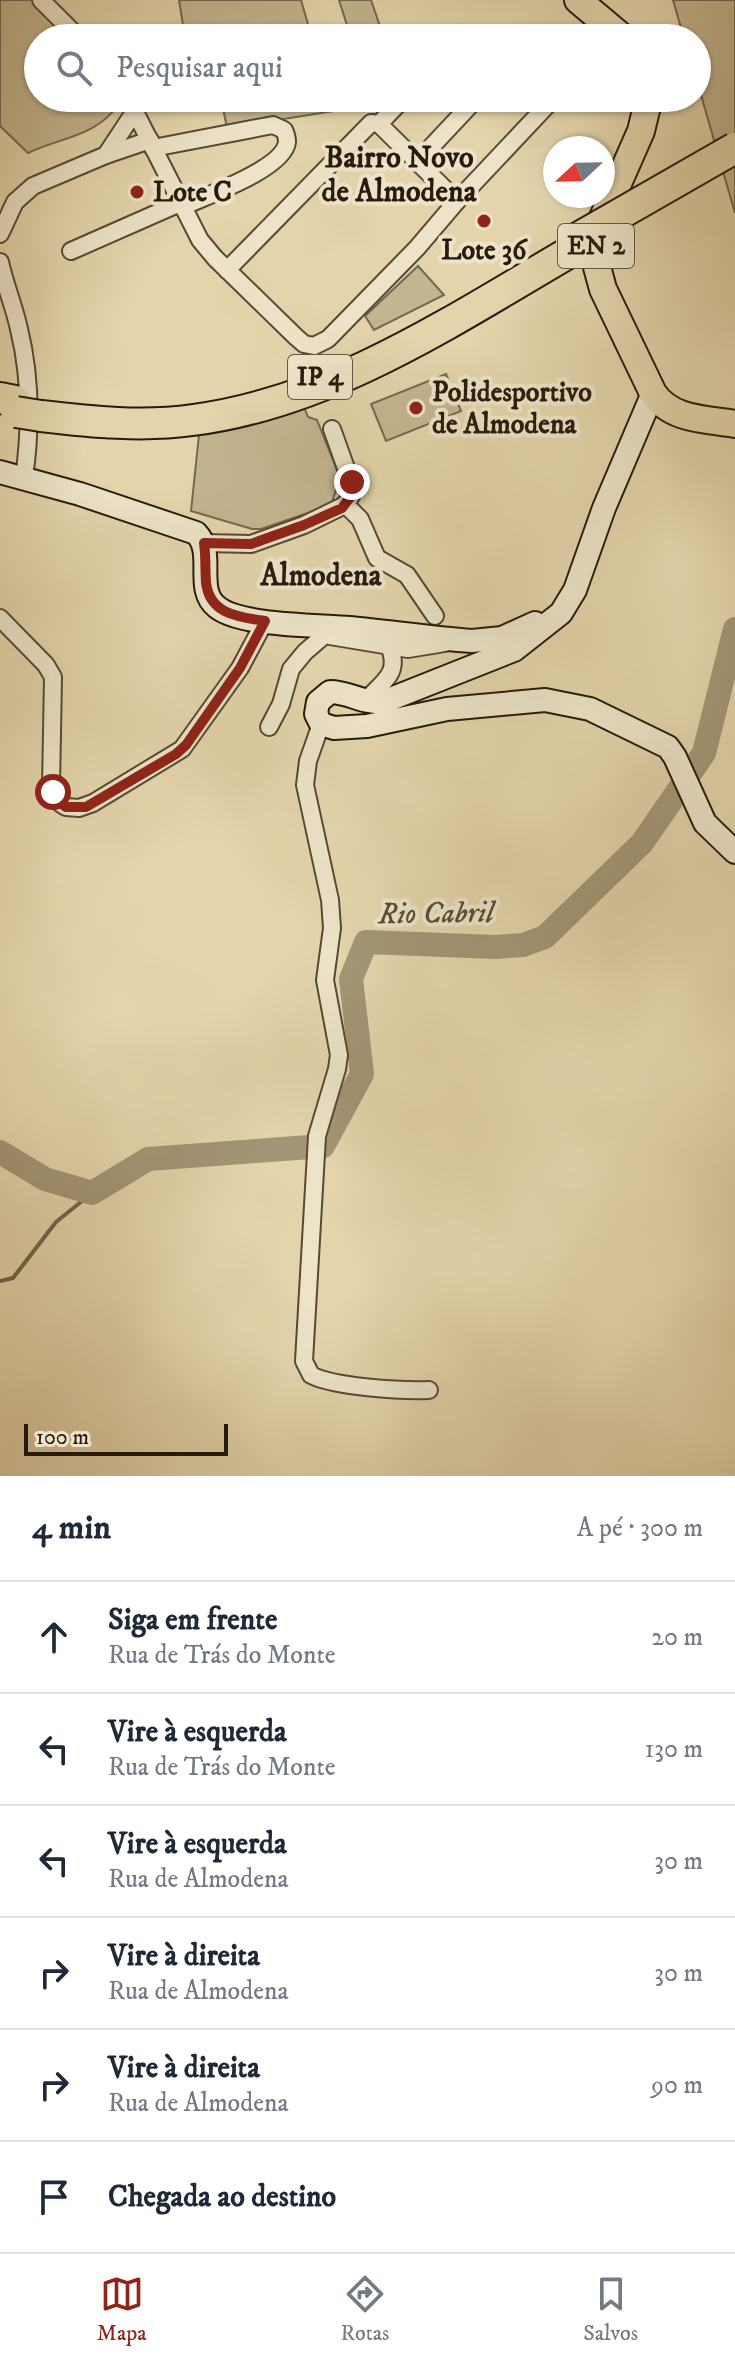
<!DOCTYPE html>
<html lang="pt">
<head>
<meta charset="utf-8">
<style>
  :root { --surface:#fff; --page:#f6f6f7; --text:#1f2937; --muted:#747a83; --line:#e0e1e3; --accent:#8f2418 }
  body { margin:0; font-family:"IM FELL DW Pica",serif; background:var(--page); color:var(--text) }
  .compass { position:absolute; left:543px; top:136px; width:72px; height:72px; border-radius:50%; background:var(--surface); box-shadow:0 2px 6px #0004; rotate:248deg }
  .scale { position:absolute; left:24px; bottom:20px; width:204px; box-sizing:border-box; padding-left:8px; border:4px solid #281b0d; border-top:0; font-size:22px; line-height:28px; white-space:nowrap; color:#281b0d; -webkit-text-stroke:6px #ede3c8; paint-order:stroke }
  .stop { position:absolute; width:24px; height:24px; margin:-18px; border:6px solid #8f2418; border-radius:50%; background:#fff }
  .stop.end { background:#8f2418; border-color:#fff; box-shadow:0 2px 8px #0008 }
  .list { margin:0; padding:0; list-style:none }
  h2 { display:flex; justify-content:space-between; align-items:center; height:104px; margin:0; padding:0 32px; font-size:34px }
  h2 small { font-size:26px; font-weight:400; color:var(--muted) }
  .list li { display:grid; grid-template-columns:52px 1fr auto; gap:24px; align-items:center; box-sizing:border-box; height:112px; padding:0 32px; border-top:2px solid var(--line) }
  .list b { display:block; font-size:30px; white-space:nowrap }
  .list p { margin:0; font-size:26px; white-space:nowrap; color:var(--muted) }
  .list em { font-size:26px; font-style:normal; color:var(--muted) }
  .icon { flex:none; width:44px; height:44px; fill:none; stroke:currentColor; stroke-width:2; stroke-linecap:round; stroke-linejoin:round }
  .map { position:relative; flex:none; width:735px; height:1476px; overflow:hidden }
  .search { position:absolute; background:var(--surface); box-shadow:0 2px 6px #0004; left:24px; right:24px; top:24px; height:88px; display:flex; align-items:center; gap:20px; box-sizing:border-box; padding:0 28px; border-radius:44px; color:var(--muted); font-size:30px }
  .sheet { height:776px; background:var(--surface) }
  nav { display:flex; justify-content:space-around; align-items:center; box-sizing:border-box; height:112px; border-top:2px solid var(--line); background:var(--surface); font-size:22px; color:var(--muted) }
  nav a { display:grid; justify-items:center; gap:4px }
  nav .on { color:var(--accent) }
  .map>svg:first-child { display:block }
</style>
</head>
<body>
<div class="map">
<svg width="735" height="1476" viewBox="0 0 735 1476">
  <rect width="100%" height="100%" fill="#e3d4ab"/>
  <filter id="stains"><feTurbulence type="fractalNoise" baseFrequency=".0025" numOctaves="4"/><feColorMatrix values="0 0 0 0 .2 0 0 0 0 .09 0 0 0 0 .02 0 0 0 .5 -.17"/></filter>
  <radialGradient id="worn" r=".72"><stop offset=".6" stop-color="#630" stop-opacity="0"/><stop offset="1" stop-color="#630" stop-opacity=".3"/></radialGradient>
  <!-- green -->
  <g fill="#c3b590" stroke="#76684e" stroke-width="2">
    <path d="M 0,0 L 34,0 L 71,38 L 38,38 L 38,98 L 117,98 L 118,105 C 97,136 59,138 28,153 L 0,126 Z"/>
    <path d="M 179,0 L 301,0 L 312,38 L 185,38 Z"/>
    <path d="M 339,0 L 371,0 L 384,38 L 351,38 Z"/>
    <path d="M 673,0 L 735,0 L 735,213 L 697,81 L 697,38 L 684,38 Z"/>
    <path d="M 221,98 L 330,98 L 334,111 L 227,128 Z"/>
    <path d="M 418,266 L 444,295 L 374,330 L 365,316 Z"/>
    <path d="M 446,374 L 461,411 L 386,441 L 371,404 Z"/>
    <path d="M 304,407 L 308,417 L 317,420 L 340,478 L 331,505 L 261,529 L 252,529 L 191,511 L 199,435 L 247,426 Z"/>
  </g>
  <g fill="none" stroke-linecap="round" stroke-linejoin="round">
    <!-- stream -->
    <path stroke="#72644b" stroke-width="4" d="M 0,1281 L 13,1278 L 56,1222 L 92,1193"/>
    <!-- river -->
    <path stroke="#a39575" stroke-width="24" d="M 0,1152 L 45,1179 L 92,1193 L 148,1159 L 323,1146 L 362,1074 L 351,979 L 366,942 L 495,947 L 523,945 L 545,937 L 642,843 L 704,753 L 735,629"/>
    <!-- street casing -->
    <g stroke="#574934" stroke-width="20">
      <g id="street">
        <path d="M 41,0 L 79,38"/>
        <path d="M 128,98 L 200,240 L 215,258 L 296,337 L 304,344 L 314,346 L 328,339 L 417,248 L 457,201 L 554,98"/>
        <path d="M 379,124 L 404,98"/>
        <path d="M 153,148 L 273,125 L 284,130 C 286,134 287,137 287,142 C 284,169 205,196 182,207"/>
        <path d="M 106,155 L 135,111"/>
        <path d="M 417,162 L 477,98"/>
        <path d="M 0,234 L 15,202 L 33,186 L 106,155 L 150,140"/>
        <path d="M 71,251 L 180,203"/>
        <path d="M 0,262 C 5,285 14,306 19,329 C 31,378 31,428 24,478"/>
        <path d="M 227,270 L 371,123 L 379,124 L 457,201"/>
        <path d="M 345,504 L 360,519 L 377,558 L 407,575 L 435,616"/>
        <path d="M 204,543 L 251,544 L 304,525 L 345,505 L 351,496 L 352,485 L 332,429"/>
        <path d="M 0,618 L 46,665 L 53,677 L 51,786 L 61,804 L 66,807 L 79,808 L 93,803 L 182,749 L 240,668 L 265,621"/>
        <path d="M 330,636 L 408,649 L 445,643"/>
        <path d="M 365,701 C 383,682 401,673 389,646"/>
        <path d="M 321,724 L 308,761 L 305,785 L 330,900 L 332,928 L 325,980 L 339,1055 L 337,1069 L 317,1136 L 304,1361 L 311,1375 C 334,1387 401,1391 429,1390"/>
        <path d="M 269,727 L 281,704 L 291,669 L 305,652 L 334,627"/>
      </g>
    </g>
    <!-- secondary casing -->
    <g stroke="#281b0d" stroke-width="26">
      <g id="secondary">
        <path d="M 653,393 L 604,508 L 575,590 L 561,613 L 514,650 L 383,702 C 364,704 349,692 330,692 L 318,702 L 316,714 L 321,724 L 334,728 L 367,726 L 447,709 L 545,700 L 590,709 L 668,747 L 675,757 L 705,823 L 735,852"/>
        <path d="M 0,472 L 80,494 L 196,533 C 216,553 194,589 217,607 C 240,626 318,625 350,628 C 391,632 431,638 472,641 L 502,638 L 535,623"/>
      </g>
    </g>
    <!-- primary casing -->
    <g stroke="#281b0d" stroke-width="30">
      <g id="primary">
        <path d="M 578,0 L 623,38"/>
        <path d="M 649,98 L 641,131 L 601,222 L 595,253 L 597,267 L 603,289 L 653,393 C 671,420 705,419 735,424"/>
      </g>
    </g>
    <!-- highway casing -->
    <g stroke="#281b0d" stroke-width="34">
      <g id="highway">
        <path d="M 0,398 L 15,401"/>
        <path d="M 41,416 C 92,422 143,427 193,420 C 333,402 456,318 575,249"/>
      </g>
    </g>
    <!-- street -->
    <use href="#street" stroke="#ede3c8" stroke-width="16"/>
    <!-- secondary -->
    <use href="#secondary" stroke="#ede3c8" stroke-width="22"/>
    <!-- primary -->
    <use href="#primary" stroke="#e3d4ab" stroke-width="26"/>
    <!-- highway -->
    <use href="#highway" stroke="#e3d4ab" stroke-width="30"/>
    <!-- highway-bridge casing -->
    <g stroke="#281b0d" stroke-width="34" stroke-linecap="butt">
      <g id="highway-bridge">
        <path d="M 571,242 L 735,148"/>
        <path d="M 16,412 L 41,416"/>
      </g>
    </g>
    <!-- highway-bridge -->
    <use href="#highway-bridge" stroke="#e3d4ab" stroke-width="30"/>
  </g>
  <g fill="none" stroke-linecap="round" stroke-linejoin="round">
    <!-- route -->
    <path stroke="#8f2418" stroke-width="10" d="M 53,792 L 56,799 L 66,807 L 86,807 L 176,754 L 186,745 L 240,668 L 265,621 C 238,617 209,614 206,582 C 205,569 206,556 204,543 L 251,544 L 304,525 L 342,508 L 351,496 L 352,482"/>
  </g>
  <!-- markers -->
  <g fill="#8f2418" stroke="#ede3c8" stroke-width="3">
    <circle cx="137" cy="192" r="8"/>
    <circle cx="484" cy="221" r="8"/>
    <circle cx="416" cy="408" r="8"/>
  </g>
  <g text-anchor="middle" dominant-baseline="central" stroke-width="8" stroke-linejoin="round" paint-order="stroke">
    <!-- shield labels -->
    <g fill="#ede3c8" stroke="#635745" stroke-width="2">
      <rect x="558" y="224" width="76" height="44" rx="6"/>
      <rect x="288" y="355" width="64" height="44" rx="6"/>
    </g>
    <g font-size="26" font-weight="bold" fill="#281b0d">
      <text x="596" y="246">EN 2</text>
      <text x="320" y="377">IP 4</text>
    </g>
    <!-- poi labels -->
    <g font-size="28" font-weight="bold" fill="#281b0d" stroke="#ede3c8" text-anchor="start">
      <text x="153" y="192">Lote C</text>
      <text x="484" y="250" text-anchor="middle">Lote 36</text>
      <text x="432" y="392">Polidesportivo<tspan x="432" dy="32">de Almodena</tspan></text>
    </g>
    <!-- neighbourhood labels -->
    <g font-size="30" font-weight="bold" fill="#281b0d" stroke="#ede3c8">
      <text x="399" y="158">Bairro Novo<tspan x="399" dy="34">de Almodena</tspan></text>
      <text x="321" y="576">Almodena</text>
    </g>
    <!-- water labels -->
    <g font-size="30" font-style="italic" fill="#594c37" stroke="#ede3c8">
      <text transform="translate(436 914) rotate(-1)">Rio Cabril</text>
    </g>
  </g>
  <rect width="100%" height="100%" filter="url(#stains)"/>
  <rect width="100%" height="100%" fill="url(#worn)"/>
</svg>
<svg class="compass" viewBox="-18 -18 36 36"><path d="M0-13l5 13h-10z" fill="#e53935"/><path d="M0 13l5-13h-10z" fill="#747a83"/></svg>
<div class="scale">100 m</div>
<div class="stop" style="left:53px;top:792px"></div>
<div class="stop end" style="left:352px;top:482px"></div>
<div class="search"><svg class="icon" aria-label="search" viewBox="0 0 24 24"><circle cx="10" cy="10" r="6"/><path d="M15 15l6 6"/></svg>Pesquisar aqui</div>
</div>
<section class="sheet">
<h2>4 min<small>A pé · 300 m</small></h2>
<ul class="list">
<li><svg class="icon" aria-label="ahead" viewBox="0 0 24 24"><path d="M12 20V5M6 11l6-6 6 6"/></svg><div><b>Siga em frente</b><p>Rua de Trás do Monte</p></div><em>20 m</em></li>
<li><svg class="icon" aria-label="left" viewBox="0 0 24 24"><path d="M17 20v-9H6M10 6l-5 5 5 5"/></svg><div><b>Vire à esquerda</b><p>Rua de Trás do Monte</p></div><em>130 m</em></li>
<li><svg class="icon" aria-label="left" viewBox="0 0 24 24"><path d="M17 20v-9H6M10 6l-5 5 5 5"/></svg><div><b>Vire à esquerda</b><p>Rua de Almodena</p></div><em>30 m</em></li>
<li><svg class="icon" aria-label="right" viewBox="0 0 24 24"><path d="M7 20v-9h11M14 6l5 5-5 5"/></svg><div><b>Vire à direita</b><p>Rua de Almodena</p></div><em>30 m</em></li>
<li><svg class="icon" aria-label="right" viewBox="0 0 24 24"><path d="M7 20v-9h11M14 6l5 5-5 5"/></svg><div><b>Vire à direita</b><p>Rua de Almodena</p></div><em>90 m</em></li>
<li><svg class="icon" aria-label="arrive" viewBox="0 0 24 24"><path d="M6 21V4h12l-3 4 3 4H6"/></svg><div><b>Chegada ao destino</b></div></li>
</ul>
</section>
<nav>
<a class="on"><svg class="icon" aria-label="map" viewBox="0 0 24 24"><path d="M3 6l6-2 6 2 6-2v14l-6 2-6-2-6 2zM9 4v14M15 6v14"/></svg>Mapa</a>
<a><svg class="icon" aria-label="directions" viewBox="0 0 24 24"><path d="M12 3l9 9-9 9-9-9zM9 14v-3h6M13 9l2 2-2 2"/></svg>Rotas</a>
<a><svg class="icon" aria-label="saved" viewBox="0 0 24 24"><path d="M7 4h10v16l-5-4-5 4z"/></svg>Salvos</a>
</nav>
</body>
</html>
